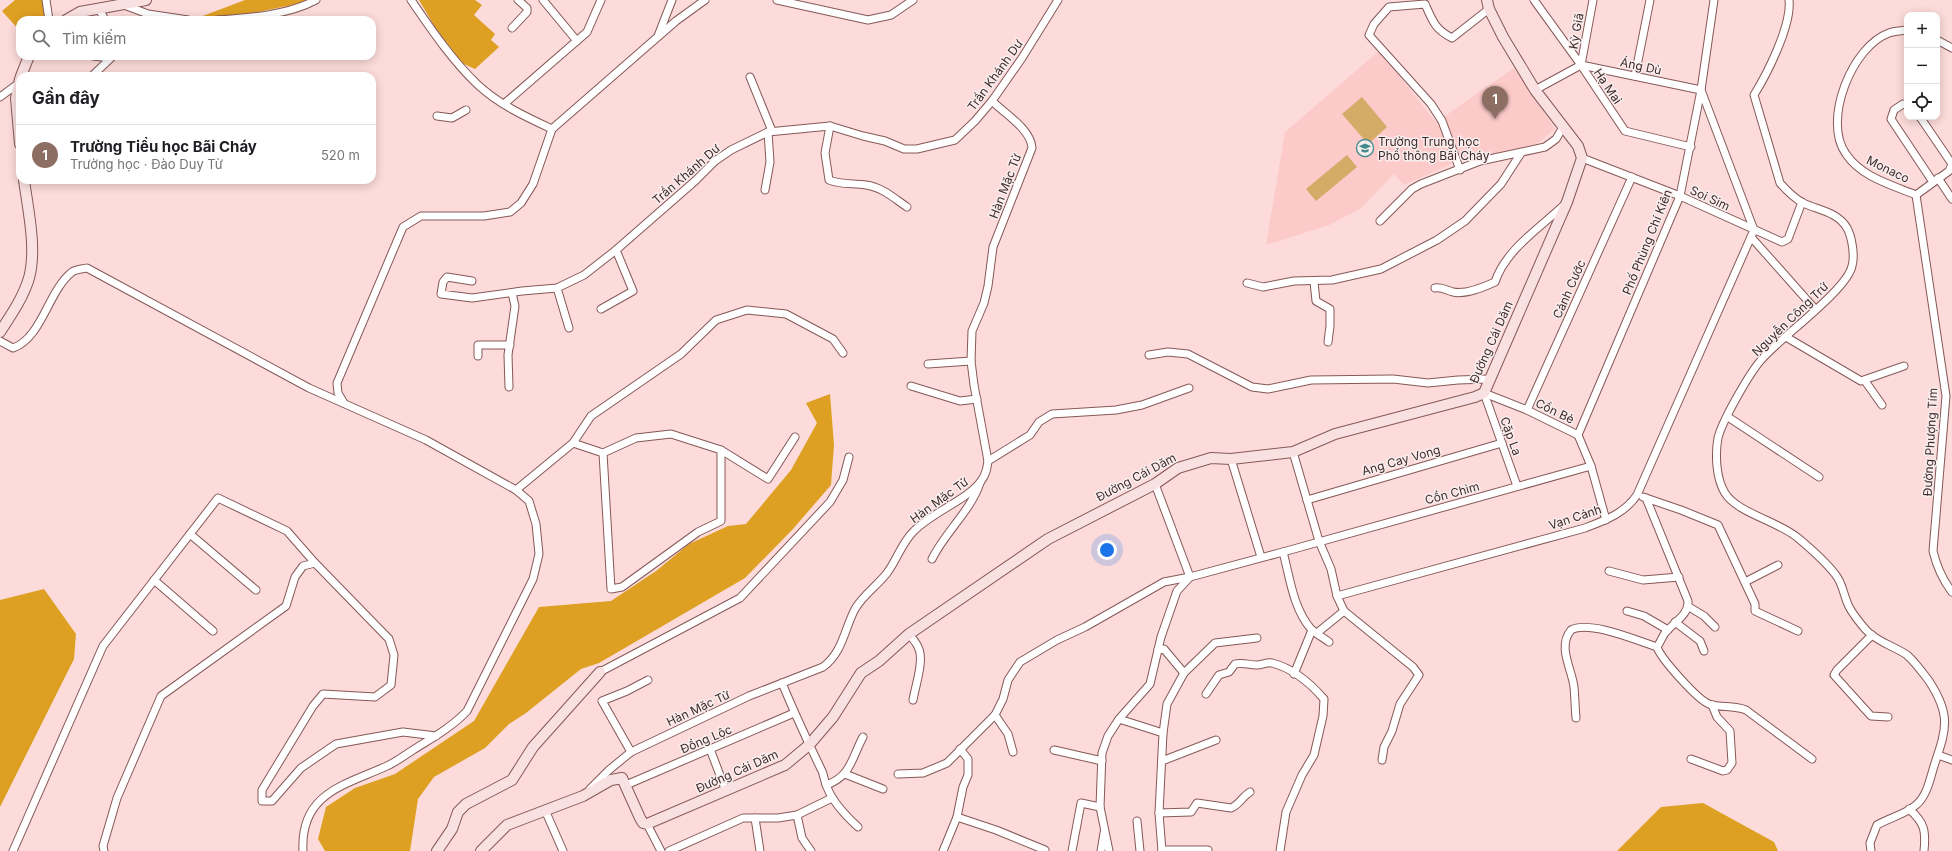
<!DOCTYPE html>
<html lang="vi">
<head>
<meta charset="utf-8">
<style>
  :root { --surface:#fff; --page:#f6f6f6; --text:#202124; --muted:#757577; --line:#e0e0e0; --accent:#ea580c }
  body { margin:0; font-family:Inter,sans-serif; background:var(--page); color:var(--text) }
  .controls { position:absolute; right:12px; top:12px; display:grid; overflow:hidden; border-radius:8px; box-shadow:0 2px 10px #0003 }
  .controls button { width:36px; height:36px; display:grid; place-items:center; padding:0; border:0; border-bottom:1px solid var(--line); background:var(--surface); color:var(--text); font:20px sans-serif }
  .you { position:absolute; left:1107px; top:550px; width:14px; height:14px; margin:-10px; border:3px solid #fff; border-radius:50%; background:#1a73e8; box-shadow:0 0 0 6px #1a73e833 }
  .badge { display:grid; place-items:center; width:26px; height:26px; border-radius:50%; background:var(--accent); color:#fff; font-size:13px; font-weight:700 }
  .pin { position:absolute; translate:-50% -33px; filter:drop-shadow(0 1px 2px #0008) }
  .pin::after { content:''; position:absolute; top:21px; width:14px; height:12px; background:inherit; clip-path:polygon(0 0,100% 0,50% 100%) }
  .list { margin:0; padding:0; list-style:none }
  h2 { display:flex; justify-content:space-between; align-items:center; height:52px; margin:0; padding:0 16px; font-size:17px }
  h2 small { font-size:13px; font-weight:400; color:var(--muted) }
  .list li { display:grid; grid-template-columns:26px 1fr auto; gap:12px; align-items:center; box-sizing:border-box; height:60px; padding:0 16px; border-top:1px solid var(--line) }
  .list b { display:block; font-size:15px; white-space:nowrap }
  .list p { margin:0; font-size:13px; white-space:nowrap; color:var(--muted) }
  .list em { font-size:13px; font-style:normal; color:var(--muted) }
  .icon { flex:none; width:22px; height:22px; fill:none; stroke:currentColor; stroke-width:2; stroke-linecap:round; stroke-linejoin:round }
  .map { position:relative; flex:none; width:1952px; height:851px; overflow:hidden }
  .search { position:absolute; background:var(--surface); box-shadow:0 2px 10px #0003; left:16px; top:16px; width:360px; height:44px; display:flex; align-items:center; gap:10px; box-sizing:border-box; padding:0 14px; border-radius:12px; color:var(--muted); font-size:15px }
  .panel { position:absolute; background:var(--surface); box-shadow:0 2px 10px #0003; left:16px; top:72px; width:360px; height:112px; border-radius:12px }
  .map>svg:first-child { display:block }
</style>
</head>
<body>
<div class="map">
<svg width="1952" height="851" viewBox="0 0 1952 851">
  <rect width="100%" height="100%" fill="#fcdbda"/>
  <!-- built -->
  <path fill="#fccac9" d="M 1379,51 L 1436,122 L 1514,68 L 1555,129 L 1533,147 L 1453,163 L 1404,185 L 1394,174 L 1360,209 L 1329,225 L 1266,245 L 1285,132 Z"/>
  <!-- green -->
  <g fill="#d4ab67">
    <path d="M 1362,97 L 1387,127 L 1368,144 L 1342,114 Z"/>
    <path d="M 1347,155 L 1357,167 L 1316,201 L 1306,189 Z"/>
  </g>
  <!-- forest -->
  <g fill="#dea023">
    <path d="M 15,0 L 42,0 L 46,18 L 44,20 L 20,20 L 20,31 L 2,11 Z"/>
    <path d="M 245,0 L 307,0 L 302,3 L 238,16 L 200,17 Z"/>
    <path d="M 419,0 L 475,0 L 482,5 L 474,15 L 495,34 L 491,40 L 499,47 L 475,69 L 462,63 L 435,27 Z"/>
    <path d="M 830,394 L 834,445 L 831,485 L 793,529 L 745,578 L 599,663 L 581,669 L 526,713 L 509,724 L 485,748 L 434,777 L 418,799 L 410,851 L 325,851 L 318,839 L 326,807 L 355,788 L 395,774 L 474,721 L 539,607 L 611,601 L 656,571 L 689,544 L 728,526 L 746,524 L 791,470 L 817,423 L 806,403 Z"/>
    <path d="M 44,589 L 76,634 L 74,659 L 0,807 L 0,600 Z"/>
    <path d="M 1703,803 L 1774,842 L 1778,851 L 1617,851 L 1661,807 Z"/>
  </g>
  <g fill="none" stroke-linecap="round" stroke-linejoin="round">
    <!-- street casing -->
    <g stroke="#865858" stroke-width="9">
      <g id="street">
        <path d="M 46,0 L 49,20"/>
        <path d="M 411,0 C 431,29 451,59 477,84 C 498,104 526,117 552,129"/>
        <path d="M 543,0 L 577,41"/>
        <path d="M 777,0 L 868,20 L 891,15 L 913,0"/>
        <path d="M 1534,0 L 1581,65 L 1625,131 L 1691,147"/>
        <path d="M 1789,0 C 1792,25 1767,74 1754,95 L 1780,183 C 1787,191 1794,198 1803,203 C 1818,210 1838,212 1847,228 C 1852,237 1855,256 1852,266 C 1847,290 1781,337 1762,359 C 1750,372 1722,421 1718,438 C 1715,454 1716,479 1725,493 C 1737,513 1778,521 1798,538 C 1810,548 1825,561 1835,574 C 1842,582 1843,592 1847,602 C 1850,611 1860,623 1866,630 C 1877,642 1894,646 1907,655 C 1915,662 1923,673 1929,681 C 1952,716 1946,730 1934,766 C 1930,779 1927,796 1916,805 C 1906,814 1889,818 1877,825 L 1870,843 L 1871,851"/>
        <path d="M 124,5 L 148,14 L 188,20"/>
        <path d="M 99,9 L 105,20"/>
        <path d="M 217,20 C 249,18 288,15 316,0"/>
        <path d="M 512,28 L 527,12 L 527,8 L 518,0"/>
        <path d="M 1907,30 C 1901,31 1894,31 1889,33 C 1852,46 1822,121 1846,154 C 1861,177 1892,185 1916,195"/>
        <path d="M 658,36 L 672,0"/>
        <path d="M 1937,40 L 1952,48"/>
        <path d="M 93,56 L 110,58"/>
        <path d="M 1581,65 L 1593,0"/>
        <path d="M 92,76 L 113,56"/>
        <path d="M 1635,76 L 1650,0"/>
        <path d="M 750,77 L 772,131"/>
        <path d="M 1535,90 L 1581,65 L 1701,90 L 1754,230"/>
        <path d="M 0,97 L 19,83"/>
        <path d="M 504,104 L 587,32 L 601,0"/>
        <path d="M 1907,105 L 1903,104 L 1894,110 L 1891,119 L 1933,182"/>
        <path d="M 437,116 L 452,118 L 466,110"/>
        <path d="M 1920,117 L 1952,164"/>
        <path d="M 830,126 L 825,153 L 829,180 C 840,185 854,183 866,185 C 882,187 895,199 907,207"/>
        <path d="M 1582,158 L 1680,196 L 1782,242 L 1788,239 L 1802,202"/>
        <path d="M 1460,170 L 1442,121 L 1431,104 L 1369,35 L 1374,24 L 1389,7 L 1425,4 C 1433,22 1435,29 1452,38 L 1489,9"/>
        <path d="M 1938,178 L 1952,199"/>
        <path d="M 765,190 L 770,162 L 768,132"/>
        <path d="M 1916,195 L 1946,396 L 1933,551 C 1937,568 1942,579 1952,592"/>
        <path d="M 1916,195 L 1949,171 L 1952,164"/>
        <path d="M 1380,221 L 1412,189 L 1421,184 L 1480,161 L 1545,147 L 1556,139 L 1563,127"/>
        <path d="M 1751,237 L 1815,309"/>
        <path d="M 472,281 L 447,277 L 443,282 L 441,294 L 472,298 L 522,291 L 557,288 L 584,275 L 616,250 L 695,181 L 715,161 L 731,150 L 768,132 L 830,126 L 863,136 L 885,141 L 904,149 L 917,149 L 955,140 L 975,121 L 992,101 L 1022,58 L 1058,0"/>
        <path d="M 1314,282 L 1316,301 L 1330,309 L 1330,326 L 1328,342"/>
        <path d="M 1247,283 L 1263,287 L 1294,281 L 1332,280 L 1381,269 L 1437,240 L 1465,221 L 1501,184 L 1521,153"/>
        <path d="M 557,288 L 569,328"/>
        <path d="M 1435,288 C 1442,287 1446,290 1453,292 C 1466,295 1484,287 1495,282 C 1506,249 1540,228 1564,205"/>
        <path d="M 601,309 L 633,291 L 616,250"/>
        <path d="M 1786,337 L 1861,381 L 1904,366"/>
        <path d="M 0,341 L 13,348 C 42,338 48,291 72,272 C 76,269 83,269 87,268 L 309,388 L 426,440 L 516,490 L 529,501 L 536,524 L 539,554 L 533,579 L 467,711 C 452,727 432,738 413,750 C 405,755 396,762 387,766 C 345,785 300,793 303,851"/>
        <path d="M 1149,355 L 1168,352 L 1188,354 L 1252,387 L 1268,389 L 1311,380 L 1393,379 L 1428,383 L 1458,380 L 1489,379"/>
        <path d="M 478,356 L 478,345 L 510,345"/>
        <path d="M 928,364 L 971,361"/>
        <path d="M 1865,381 L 1882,405"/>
        <path d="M 911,386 L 960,401 L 977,399"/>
        <path d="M 509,387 L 508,355 L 515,306 L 512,293"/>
        <path d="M 1484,393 L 1527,410 L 1578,435 L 1591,466 L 1606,520"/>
        <path d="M 1484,393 L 1517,486"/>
        <path d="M 344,403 L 338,393 L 337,383 L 403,227 L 421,216 L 484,216 L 510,212 L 521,203 L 533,184 L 552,129 L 676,21 L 705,0"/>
        <path d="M 1527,410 L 1632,177"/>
        <path d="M 1728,417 L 1819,477"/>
        <path d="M 1578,435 L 1680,196 L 1701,90 L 1714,0"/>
        <path d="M 573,443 L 603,453 L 636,438 L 671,434 L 721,450 L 768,479 L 795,437"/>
        <path d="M 1293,452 L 1319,541 L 1331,569 L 1337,596"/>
        <path d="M 603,453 L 611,589 L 622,587 L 698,532 L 721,521 L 721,450"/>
        <path d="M 1231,459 L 1261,557"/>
        <path d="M 988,461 L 1030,435 L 1039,422 L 1052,414 L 1116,410 L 1142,405 L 1189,388"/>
        <path d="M 516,490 L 573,443 L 591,416 L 681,354 L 716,320 L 747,310 L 786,314 L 833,339 L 843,353"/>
        <path d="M 1643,497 L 1681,510 L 1718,525 L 1755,604 L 1755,611 L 1798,631"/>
        <path d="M 1646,498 L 1688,601 C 1689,615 1673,623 1665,633 C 1662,637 1660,643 1657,647 C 1661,659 1698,700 1709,704 C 1720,708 1733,705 1746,710 L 1812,759"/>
        <path d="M 1307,500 L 1502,443"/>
        <path d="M 190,534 L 256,590"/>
        <path d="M 1283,552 C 1290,578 1293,608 1311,629 C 1316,634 1324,638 1329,642"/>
        <path d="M 932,559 C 945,532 970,512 980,483"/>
        <path d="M 1609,571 L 1643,580 L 1679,577"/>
        <path d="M 154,580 L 213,631"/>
        <path d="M 1745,582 L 1778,565"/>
        <path d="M 1689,607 L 1704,616 L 1715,627"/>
        <path d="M 1344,611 L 1413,667 L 1419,675 L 1400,704 L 1392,731 L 1384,747 L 1382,760"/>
        <path d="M 1627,611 L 1644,616 L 1668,630"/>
        <path d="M 1675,622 L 1700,641 L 1704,651"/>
        <path d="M 1317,633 L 1344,611 L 1337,596 L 1585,528 C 1606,520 1625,513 1637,495 L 1754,230"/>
        <path d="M 909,634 C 912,638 916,642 918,647 C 925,659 915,687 913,700"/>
        <path d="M 1872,635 L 1837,670 L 1834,675 L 1871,716 L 1888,717"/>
        <path d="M 1158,650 L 1164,649 L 1184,673"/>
        <path d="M 600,672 L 740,598 L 830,502 L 843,480 L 849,457"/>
        <path d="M 1294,674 L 1312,630"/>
        <path d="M 782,683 C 794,712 807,740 821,769 C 824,774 824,781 827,787 C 833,803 846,816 858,827"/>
        <path d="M 1206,694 L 1219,675 L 1229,672 L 1235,664 C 1243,662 1248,665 1257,665 C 1262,665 1267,662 1272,663 C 1292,668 1311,684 1324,699 L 1323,716 L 1314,755 L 1302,775 L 1286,812 L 1280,851"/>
        <path d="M 995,715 L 1008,734 L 1013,752"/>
        <path d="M 1576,718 C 1575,708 1575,697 1574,687 C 1572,669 1557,647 1571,630 C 1590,620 1638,641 1657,647"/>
        <path d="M 1119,719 L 1163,733"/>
        <path d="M 710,749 L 726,791"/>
        <path d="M 1054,750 L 1102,761"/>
        <path d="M 631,752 L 602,701 L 627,691 L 648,680"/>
        <path d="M 1938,755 L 1952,760"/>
        <path d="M 1691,759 L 1723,771 L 1727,770 L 1732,763 L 1730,731 L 1717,717 L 1712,705"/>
        <path d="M 1162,761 L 1216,740"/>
        <path d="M 845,774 L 883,789"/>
        <path d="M 898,774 L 923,773 L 947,763 L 995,715 L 1003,699 L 1008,680 L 1020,662 L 1057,640 L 1085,627 L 1164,582 L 1190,577 L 1283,552 L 1591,466"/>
        <path d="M 626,785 L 794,713"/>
        <path d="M 826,785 C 851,777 852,757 863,737"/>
        <path d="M 590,789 L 609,770 L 631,752 L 749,696 L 823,667 C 843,652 844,630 855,609 C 863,595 877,586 887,573 C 897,560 901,544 913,532 C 930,513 969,499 981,481 C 986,475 987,469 988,461 L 974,385 L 971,361 L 972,331 L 984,303 L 988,286 L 993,247 L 1032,148 C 1031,129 1004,113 992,101"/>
        <path d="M 1909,809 C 1925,823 1926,831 1924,851"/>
        <path d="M 545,810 L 563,851"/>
        <path d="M 1159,813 L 1191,812 L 1197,803 L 1231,808 C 1239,805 1242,797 1250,792"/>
        <path d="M 797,815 L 802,838 L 811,851"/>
        <path d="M 957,817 L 996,830 L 1045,850"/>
        <path d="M 755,818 L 760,851"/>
        <path d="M 1137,821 L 1140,851"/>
        <path d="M 647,824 L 661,851"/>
        <path d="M 1162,850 L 1208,850"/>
        <path d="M 13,851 L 103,646 L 218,498 L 287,531 L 315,563"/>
        <path d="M 104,851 L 103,846 L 117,798 L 161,696 L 286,606 L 295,577 L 303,566 L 315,563 L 389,639 L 394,655 L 391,685 L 375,697 L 323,694 L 313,706 L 262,790 L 262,801 L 272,801 L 301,768 L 336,744 L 403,732 L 436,736"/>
        <path d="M 669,851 L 743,818 L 778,818 L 797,815 L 832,798"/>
        <path d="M 943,851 L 957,817 L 963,787 L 968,775 L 968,759 L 960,749"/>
        <path d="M 1072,851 L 1081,803 L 1100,807"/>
        <path d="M 1101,851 L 1104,833"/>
        <path d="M 1109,851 L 1100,807 L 1102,753 L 1108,736 L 1119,719 L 1150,684 L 1161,637 L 1177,591 L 1190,577 L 1155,484"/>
        <path d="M 1162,851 L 1159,813 L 1163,733 L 1167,704 L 1184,673 L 1215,643 L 1257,638"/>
      </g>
    </g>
    <!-- secondary casing -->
    <g stroke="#865858" stroke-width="12">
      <g id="secondary">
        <path d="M 66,20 L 80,12 L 146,0"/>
        <path d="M 21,76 L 29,56"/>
        <path d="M 20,79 L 16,98 L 20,144"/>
        <path d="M 0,332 C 11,315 23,298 29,278 C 37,249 28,210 24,180"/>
        <path d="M 437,851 L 452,829 L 458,812 L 466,804 L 512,780 L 533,747 L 600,672"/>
        <path d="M 481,851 L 507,825 L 583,796 L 611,780 L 622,778 L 640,818 L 643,823 L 647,824 L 785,765 L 809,745 L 833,717 L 861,673 L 879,661 L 909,634 L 1048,539 L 1155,484 L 1178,468 L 1211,458 L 1231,459 L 1293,452 L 1335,434 L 1475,397 L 1484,393 L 1567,202 L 1582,158 L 1578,146 L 1535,90 L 1503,37 L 1489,9 L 1487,0"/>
      </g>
    </g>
    <!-- street -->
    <use href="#street" stroke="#fff" stroke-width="7"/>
    <!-- secondary -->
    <use href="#secondary" stroke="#fae1e1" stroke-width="10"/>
  </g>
  <!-- icons -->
  <defs>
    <g id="school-ring" transform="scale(0.9)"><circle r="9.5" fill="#f9eeee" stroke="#428a8d" stroke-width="1.5"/><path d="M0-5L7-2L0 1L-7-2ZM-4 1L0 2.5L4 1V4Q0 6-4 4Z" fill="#428a8d"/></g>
  </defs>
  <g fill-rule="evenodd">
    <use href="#school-ring" x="1365" y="148"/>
  </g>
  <g text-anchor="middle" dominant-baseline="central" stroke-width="3" stroke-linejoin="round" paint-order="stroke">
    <!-- street labels -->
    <g font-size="12" fill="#3f2a2a" stroke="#f9eeee">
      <text transform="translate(1576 31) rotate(-80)">Kỳ Giã</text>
      <text transform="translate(1641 66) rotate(12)">Áng Dù</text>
      <text transform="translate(995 75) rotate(-54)">Trần Khánh Dư</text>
      <text transform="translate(1608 86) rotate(56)">Hạ Mai</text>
      <text transform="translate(1888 169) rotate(26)">Monaco</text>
      <text transform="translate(686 174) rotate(-41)">Trần Khánh Dư</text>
      <text transform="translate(1005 186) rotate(-69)">Hàn Mặc Tử</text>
      <text transform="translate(1710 198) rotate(25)">Soi Sim</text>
      <text transform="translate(1647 242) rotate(-68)">Phố Phùng Chí Kiên</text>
      <text transform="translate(1569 289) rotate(-66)">Cảnh Cước</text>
      <text transform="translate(1790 319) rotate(-44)">Nguyễn Công Trứ</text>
      <text transform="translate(1491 342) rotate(-66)">Đường Cái Dăm</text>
      <text transform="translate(1555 411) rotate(26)">Cồn Bè</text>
      <text transform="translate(1511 436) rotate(70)">Cặp La</text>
      <text transform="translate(1930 442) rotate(-87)">Đường Phượng Tím</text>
      <text transform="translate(1401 460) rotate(-16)">Ang Cay Vong</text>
      <text transform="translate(1136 477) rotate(-28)">Đường Cái Dăm</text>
      <text transform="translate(1452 493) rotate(-15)">Cồn Chìm</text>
      <text transform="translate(939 500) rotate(-36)">Hàn Mặc Tử</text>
      <text transform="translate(1575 517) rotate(-18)">Vạn Cảnh</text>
      <text transform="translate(698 708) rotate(-25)">Hàn Mặc Tử</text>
      <text transform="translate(706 739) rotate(-23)">Đồng Lộc</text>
      <text transform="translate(737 771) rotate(-24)">Đường Cái Dăm</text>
    </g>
    <!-- poi labels -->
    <g font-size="12" fill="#3f2a2a" stroke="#f9eeee" text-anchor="start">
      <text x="1378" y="141">Trường Trung học<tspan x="1378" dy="14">Phổ thông Bãi Cháy</tspan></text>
    </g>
  </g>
</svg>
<div class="controls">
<button>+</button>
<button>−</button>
<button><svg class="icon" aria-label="locate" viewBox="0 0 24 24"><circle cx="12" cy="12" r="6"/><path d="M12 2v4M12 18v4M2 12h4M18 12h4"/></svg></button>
</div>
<div class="you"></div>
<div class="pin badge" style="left:1495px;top:119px;background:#8d6e63">1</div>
<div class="search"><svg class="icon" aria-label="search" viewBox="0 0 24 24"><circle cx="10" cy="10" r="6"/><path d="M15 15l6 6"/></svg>Tìm kiếm</div>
<section class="panel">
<h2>Gần đây<small></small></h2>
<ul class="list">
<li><span class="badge" style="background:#8d6e63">1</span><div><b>Trường Tiểu học Bãi Cháy</b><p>Trường học · Đào Duy Từ</p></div><em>520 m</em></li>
</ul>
</section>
</div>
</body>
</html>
